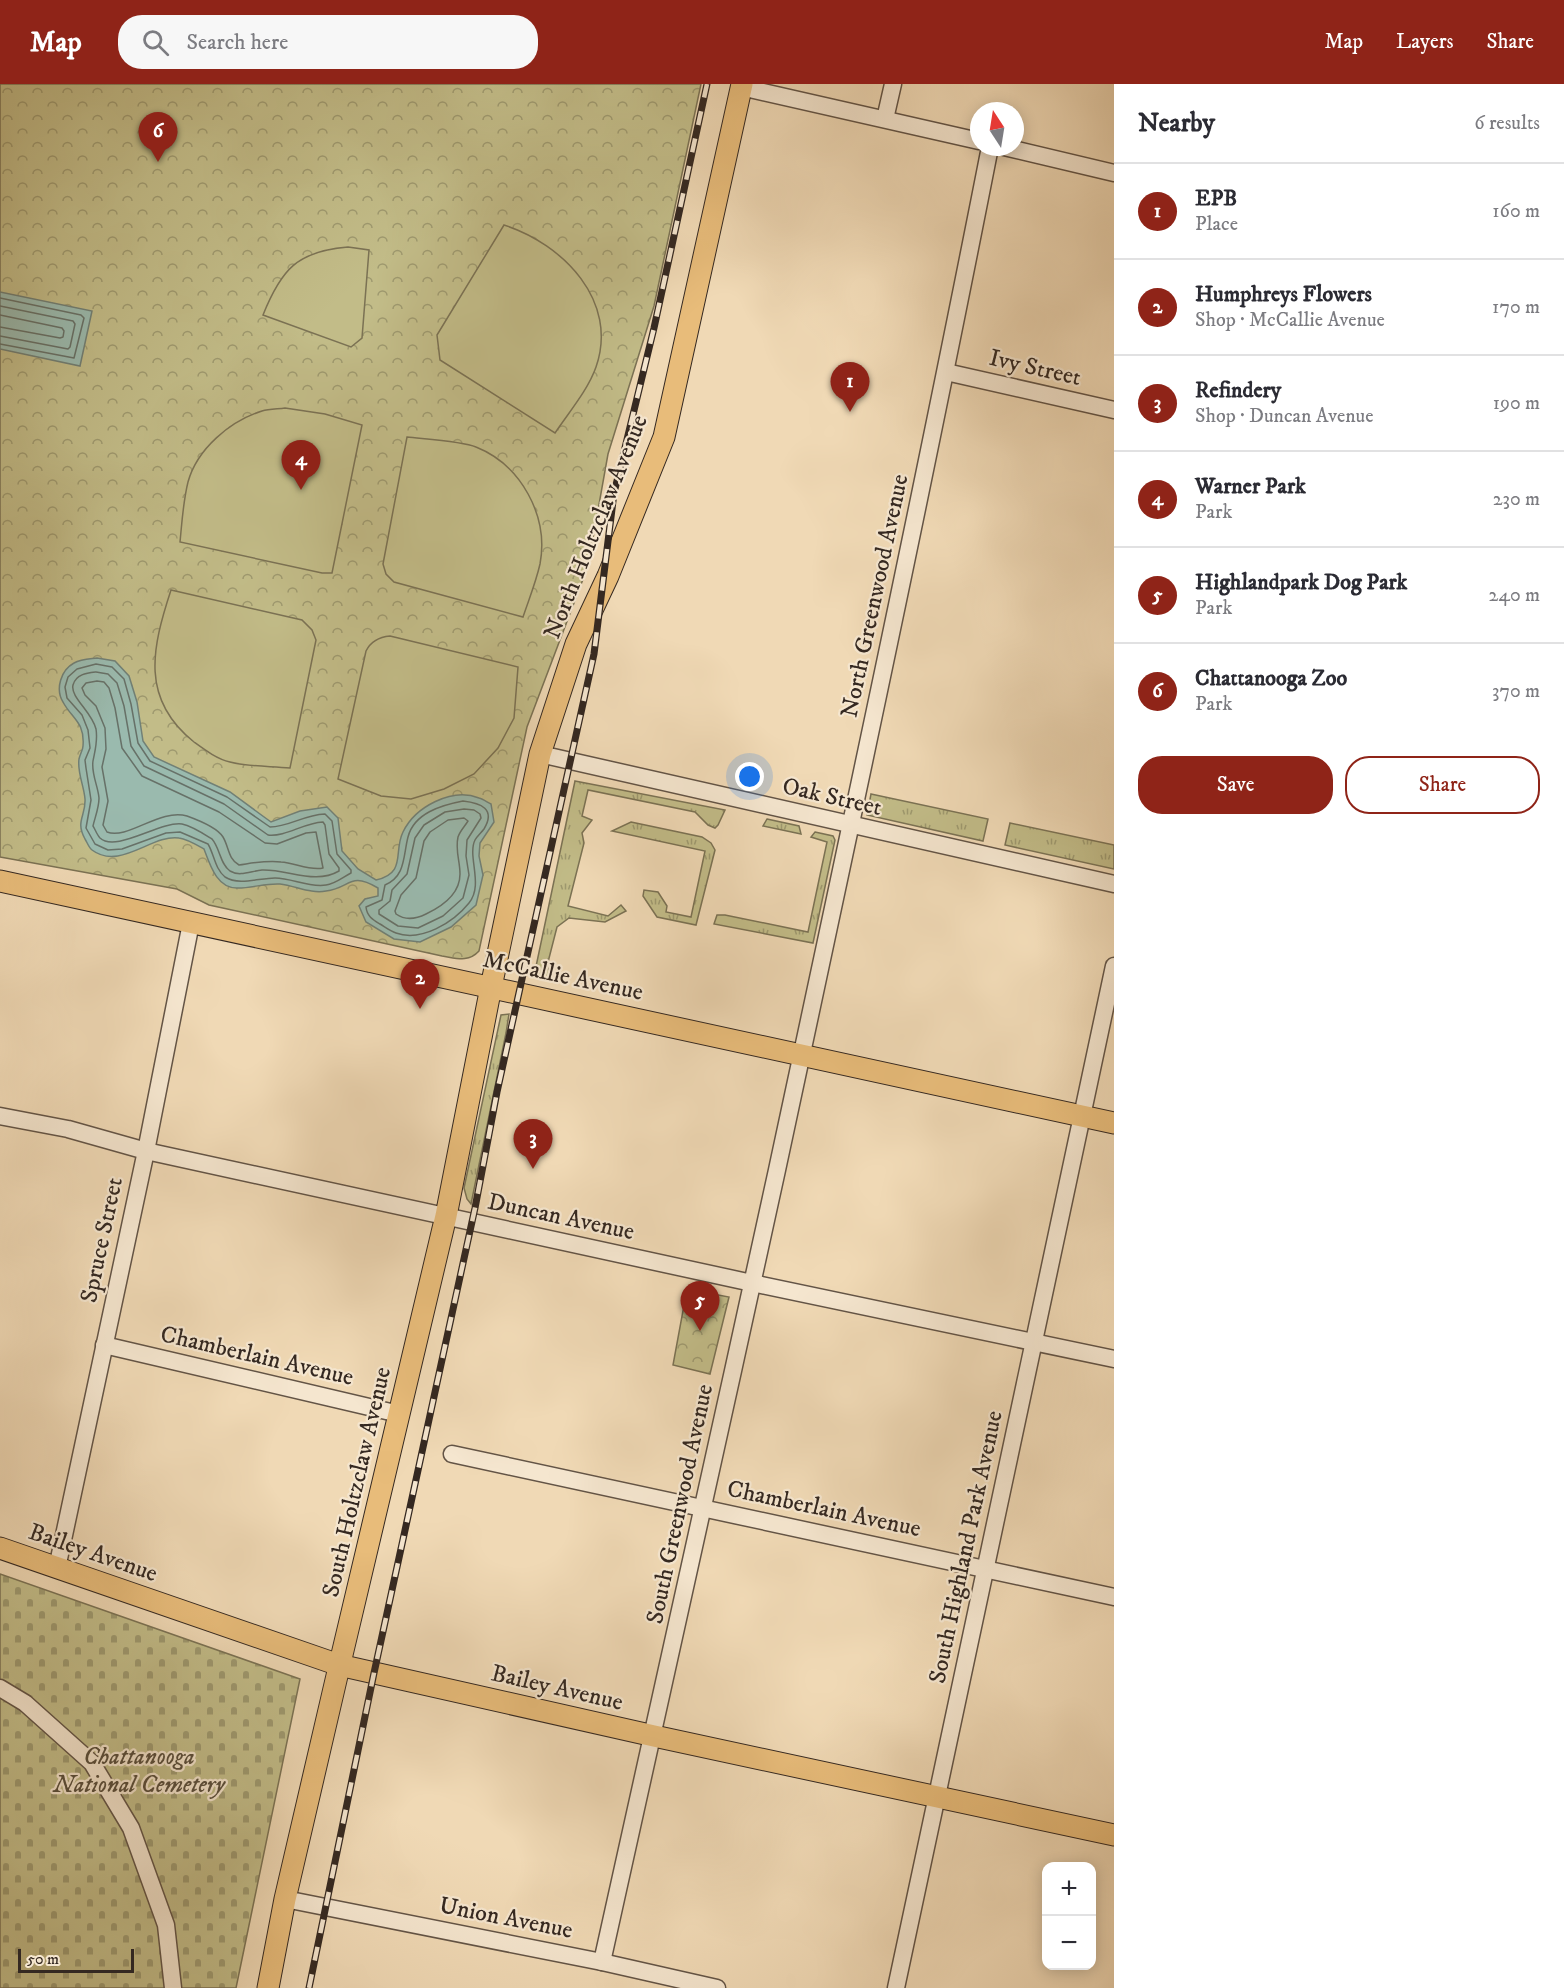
<!DOCTYPE html>
<html lang="en">
<head>
<meta charset="utf-8">
<style>
  :root { --surface:#fff; --page:#f7f7f7; --text:#2b2b33; --muted:#7c7c81; --line:#e1e1e2; --accent:#8f2418 }
  body { margin:0; font-family:"IM FELL DW Pica",serif; background:var(--page); color:var(--text) }
  .controls { position:absolute; right:18px; bottom:18px; display:grid; overflow:hidden; border-radius:12px; box-shadow:0 3px 15px #0003 }
  .controls button { width:54px; height:54px; display:grid; place-items:center; padding:0; border:0; border-bottom:2px solid var(--line); background:var(--surface); color:var(--text); font:30px sans-serif }
  .compass { position:absolute; left:970px; top:18px; width:54px; height:54px; border-radius:50%; background:var(--surface); box-shadow:0 3px 15px #0003; rotate:348deg }
  .scale { position:absolute; left:18px; bottom:15px; width:116px; box-sizing:border-box; padding-left:6px; border:3px solid #342821; border-top:0; font-size:16px; line-height:21px; white-space:nowrap; color:#342821; -webkit-text-stroke:4px #f5e6cf; paint-order:stroke }
  .you { position:absolute; left:750px; top:693px; width:21px; height:21px; margin:-15px; border:4px solid #fff; border-radius:50%; background:#1a73e8; box-shadow:0 0 0 9px #1a73e833 }
  .badge { display:grid; place-items:center; width:39px; height:39px; border-radius:50%; background:var(--accent); color:#fff; font-size:20px; font-weight:700 }
  .pin { position:absolute; translate:-50% -50px; filter:drop-shadow(0 2px 3px #0008) }
  .pin::after { content:''; position:absolute; top:32px; width:21px; height:18px; background:inherit; clip-path:polygon(0 0,100% 0,50% 100%) }
  .list { margin:0; padding:0; list-style:none }
  h2 { display:flex; justify-content:space-between; align-items:center; height:78px; margin:0; padding:0 24px; font-size:26px }
  h2 small { font-size:20px; font-weight:400; color:var(--muted) }
  .list li { display:grid; grid-template-columns:39px 1fr auto; gap:18px; align-items:center; box-sizing:border-box; height:96px; padding:0 24px; border-top:2px solid var(--line) }
  .list b { display:block; font-size:22px; white-space:nowrap }
  .list p { margin:0; font-size:20px; white-space:nowrap; color:var(--muted) }
  .list em { font-size:20px; font-style:normal; color:var(--muted) }
  .actions { display:flex; gap:12px; padding:18px 24px }
  .actions a { flex:1; padding:14px 0; border:2px solid var(--accent); border-radius:24px; text-align:center; font-size:21px; color:var(--accent) }
  .actions .main { background:var(--accent); color:#fff }
  .icon { flex:none; width:33px; height:33px; fill:none; stroke:currentColor; stroke-width:2; stroke-linecap:round; stroke-linejoin:round }
  .map { position:relative; flex:none; width:1114px; height:1904px; overflow:hidden }
  header { display:flex; align-items:center; gap:36px; box-sizing:border-box; height:84px; padding:0 30px; background:var(--accent); color:#fff }
  header strong { font-size:28px }
  nav { display:flex; gap:33px; margin-inline-start:auto; font-size:21px }
  .search { width:420px; height:54px; background:var(--page); display:flex; align-items:center; gap:15px; box-sizing:border-box; padding:0 21px; border-radius:24px; color:var(--muted); font-size:22px }
  main { display:flex }
  aside { flex:1; background:var(--surface) }
  .map>svg:first-child { display:block }
</style>
</head>
<body>
<header>
<strong>Map</strong>
<div class="search"><svg class="icon" aria-label="search" viewBox="0 0 24 24"><circle cx="10" cy="10" r="6"/><path d="M15 15l6 6"/></svg>Search here</div>
<nav><a>Map</a><a>Layers</a><a>Share</a></nav>
</header>
<main>
<div class="map">
<svg width="1114" height="1904" viewBox="0 0 1114 1904">
  <defs>
    <pattern id="grass-tufts" width="24" height="20" patternUnits="userSpaceOnUse" patternTransform="scale(1.5)"><rect width="24" height="20" fill="#c2bc88"/><path d="M3 7l-1-3M5 7V3M7 7l1-3M15 17l-1-3M17 17v-4M19 17l1-3" fill="none" stroke="#9e996f"/></pattern>
    <pattern id="cemetery-stones" width="16" height="16" patternUnits="userSpaceOnUse" patternTransform="scale(1.5)"><rect width="16" height="16" fill="#c2bc88"/><path d="M2 7V4a2 2 0 0 1 4 0v3zM10 15v-3a2 2 0 0 1 4 0v3z" fill="#9e996f"/></pattern>
    <pattern id="park-crowns" width="20" height="18" patternUnits="userSpaceOnUse" patternTransform="scale(1.5)"><rect width="20" height="18" fill="#c2bc88"/><path d="M2 6a3 3 0 1 1 6 0M12 15a3 3 0 1 1 6 0" fill="none" stroke="#9e996f"/></pattern>
  </defs>
  <rect width="100%" height="100%" fill="#f0d9b5"/>
  <filter id="stains"><feTurbulence type="fractalNoise" baseFrequency=".00333" numOctaves="4"/><feColorMatrix values="0 0 0 0 .2 0 0 0 0 .09 0 0 0 0 .02 0 0 0 .5 -.17"/></filter>
  <radialGradient id="worn" r=".72"><stop offset=".6" stop-color="#630" stop-opacity="0"/><stop offset="1" stop-color="#630" stop-opacity=".3"/></radialGradient>
  <!-- grass -->
  <g fill="url(#grass-tufts)" stroke="#7b7254" stroke-width="1.5">
    <path d="M 575,697 L 725,726 L 718,741 L 715,744 L 708,741 L 695,728 L 588,706 L 582,732 L 592,736 L 582,749 L 584,759 L 568,822 L 608,832 L 621,821 L 626,827 L 605,838 L 569,834 L 557,843 L 547,882 L 553,897 L 534,892 Z"/>
    <path d="M 871,710 L 988,735 L 983,757 L 867,731 Z"/>
    <path d="M 767,735 L 799,742 L 801,750 L 763,742 Z"/>
    <path d="M 631,738 L 702,753 L 711,759 L 715,766 L 696,841 L 657,833 L 643,812 L 644,806 L 658,808 L 667,822 L 666,828 L 691,833 L 705,767 L 612,747 Z"/>
    <path d="M 1010,739 L 1114,761 L 1114,785 L 1005,761 Z"/>
    <path d="M 815,748 L 833,752 L 835,756 L 813,859 L 714,840 L 717,831 L 725,831 L 808,848 L 827,758 L 811,753 Z"/>
    <path d="M 509,930 L 506,949 L 471,1120 L 467,1115 L 464,1104 L 501,931 Z"/>
  </g>
  <!-- cemetery -->
  <path fill="url(#cemetery-stones)" stroke="#7b7254" stroke-width="1.5" d="M 0,1490 L 300,1595 L 236,1904 L 0,1904 Z"/>
  <!-- park -->
  <g fill="url(#park-crowns)" stroke="#7b7254" stroke-width="1.5">
    <path d="M 0,0 L 701,0 L 654,222 L 608,370 L 588,482 L 527,643 L 479,867 C 468,879 456,874 442,872 L 209,821 L 177,805 L 0,773 Z"/>
    <path d="M 687,1205 L 729,1213 L 710,1290 L 673,1281 Z"/>
  </g>
  <!-- pitch -->
  <g fill="#c2bc88" stroke="#7b7254" stroke-width="1.5">
    <path d="M 504,141 C 563,160 619,217 596,283 C 588,306 569,328 555,349 L 440,276 L 437,251 Z"/>
    <path d="M 348,163 L 369,166 L 362,254 L 351,263 L 263,231 C 281,186 297,167 348,163 Z"/>
    <path d="M 285,324 L 325,330 L 362,341 L 332,489 L 322,489 L 180,458 C 182,438 183,418 188,398 C 197,365 230,337 262,327 C 269,325 278,325 285,324 Z"/>
    <path d="M 407,353 C 424,355 462,357 476,363 C 521,381 549,432 540,480 C 536,498 529,515 523,533 L 394,498 L 386,490 L 383,480 Z"/>
    <path d="M 171,506 L 302,536 L 312,546 L 316,556 L 290,684 C 270,682 250,683 230,678 C 217,675 205,666 194,658 C 140,615 152,564 171,506 Z"/>
    <path d="M 390,552 L 518,583 L 514,634 L 498,664 L 474,690 L 444,705 L 411,715 L 381,712 L 338,695 L 366,567 C 371,557 379,553 390,552 Z"/>
  </g>
  <!-- water -->
  <g fill="#9abaae" stroke="#718076" stroke-width="1.5">
    <path d="M 0,208 L 92,227 L 80,282 L 0,265 Z"/>
    <path d="M 97,574 L 115,577 L 129,592 L 137,618 L 143,657 L 154,673 L 230,708 L 271,738 L 300,727 L 327,723 L 338,734 L 342,767 L 358,785 L 376,796 C 407,789 393,768 403,748 C 415,723 452,703 479,714 C 483,715 487,718 491,720 L 494,738 L 480,759 L 479,772 L 483,791 L 476,821 L 451,843 L 420,858 L 394,855 L 366,838 L 359,822 L 365,815 L 378,812 L 378,804 C 349,787 351,804 326,807 C 311,810 296,802 280,800 C 266,799 253,804 238,804 C 217,805 210,781 204,765 C 197,761 187,755 179,754 C 152,750 120,787 92,766 C 89,764 87,758 85,755 C 75,737 86,732 85,715 C 84,702 77,688 79,675 C 80,670 83,666 83,662 C 85,638 72,635 63,618 C 55,605 61,586 74,579 C 81,575 89,575 97,574 Z"/>
  </g>
  <g fill="none" stroke-linecap="round" stroke-linejoin="round">
    <!-- shore -->
    <g stroke="#677168" stroke-width="1.5">
      <path d="M 0,214 L 81,231 L 84,234 L 74,274 L 0,260"/>
      <path d="M 0,222 L 73,237 L 75,240 L 70,263 L 68,265 L 0,252"/>
      <path d="M 0,231 L 62,244 L 64,247 L 63,253 L 60,254 L 0,243"/>
      <path d="M 96,580 L 112,583 L 124,595 L 131,620 L 138,659 L 150,677 L 227,713 L 270,743 C 289,743 303,731 325,730 L 332,737 L 337,770 L 351,786 L 351,789 C 343,793 335,800 326,801 C 309,804 292,794 275,794 C 259,794 239,802 225,793 C 215,785 214,770 208,760 L 180,748 L 166,749 L 122,765 L 108,766 L 95,760 L 86,744 L 91,716 L 86,684 L 85,676 L 90,664 L 88,646 L 82,631 L 67,614 L 65,603 L 68,593 L 77,585 Z"/>
      <path d="M 96,588 L 108,590 L 117,599 L 124,622 L 131,662 L 144,682 L 224,720 L 268,751 C 286,753 303,739 323,738 L 325,741 L 329,770 L 339,784 L 339,787 C 315,801 288,785 262,786 C 251,787 240,793 230,787 C 220,780 220,764 212,755 C 204,750 192,742 182,740 C 160,737 116,769 100,754 C 97,751 95,745 93,742 C 95,733 99,724 99,714 C 98,702 91,689 93,677 C 95,666 98,657 96,645 C 92,628 70,613 73,601 C 76,590 87,589 96,588 Z"/>
      <path d="M 97,597 L 104,598 L 109,604 L 115,624 L 122,664 L 142,692 L 219,728 L 265,759 L 277,760 L 306,749 L 316,748 L 323,784 C 310,787 295,779 281,778 C 267,776 253,779 239,781 C 228,775 229,763 223,753 C 217,743 198,736 187,732 C 160,724 128,756 107,748 L 103,741 L 108,717 L 102,683 L 106,665 L 105,644 L 96,622 L 85,611 L 82,604 L 86,599 Z"/>
      <path d="M 463,717 C 481,719 496,725 484,745 C 481,749 477,752 475,756 C 467,772 484,801 469,819 C 453,839 421,858 396,849 C 390,847 385,843 380,840 C 372,835 367,832 366,823 L 382,816 L 385,801 C 406,792 403,772 408,753 C 414,729 442,721 463,717 Z"/>
      <path d="M 464,725 L 474,726 L 480,730 L 481,734 L 467,756 L 466,772 L 469,791 L 463,814 L 443,832 L 418,844 L 398,842 L 379,830 L 379,826 L 390,817 L 392,806 L 407,790 L 415,754 L 424,741 L 445,728 Z"/>
      <path d="M 464,734 L 468,737 C 465,742 460,747 458,753 C 455,766 460,777 460,790 C 460,810 443,822 426,830 C 416,835 406,837 396,830 L 395,827 L 401,811 L 416,794 L 424,757 L 430,748 L 448,736 Z"/>
    </g>
    <!-- minor casing -->
    <g stroke="#635446" stroke-width="19">
      <g id="minor">
        <path d="M 741,3 L 979,57"/>
        <path d="M 885,35 L 893,0"/>
        <path d="M 1004,63 L 1114,89"/>
        <path d="M 946,288 L 1114,326"/>
        <path d="M 540,670 L 1114,800"/>
        <path d="M 0,1032 L 68,1045 L 146,1067 L 752,1199 L 1114,1275"/>
        <path d="M 104,1261 L 399,1330"/>
        <path d="M 452,1370 L 1114,1513"/>
        <path d="M 57,1484 L 146,1067 L 191,839"/>
        <path d="M 0,1604 L 25,1619 L 92,1679 L 131,1744 L 166,1841 L 173,1904"/>
        <path d="M 285,1815 L 602,1878 L 717,1904"/>
        <path d="M 602,1878 C 662,1614 719,1350 777,1086 C 850,745 923,405 990,63"/>
        <path d="M 896,1904 L 1114,882"/>
      </g>
    </g>
    <!-- major casing -->
    <g stroke="#342821" stroke-width="23">
      <g id="major">
        <path d="M 0,797 L 1114,1039"/>
        <path d="M 0,1464 L 339,1581 L 654,1652 L 1114,1751"/>
        <path d="M 268,1904 L 285,1815 L 336,1596 L 446,1132 L 491,903 L 540,670 L 576,560 L 608,492 L 664,353 L 742,0"/>
      </g>
    </g>
    <!-- minor -->
    <use href="#minor" stroke="#f5e6cf" stroke-width="16"/>
    <!-- major -->
    <use href="#major" stroke="#e8bc7a" stroke-width="21"/>
    <!-- rail casing -->
    <g stroke="#342821" stroke-width="7">
      <path id="rail" d="M 309,1904 L 374,1589 L 475,1124 L 497,1008 L 594,570 L 614,409 L 654,244 L 707,0"/>
    </g>
    <!-- rail -->
    <use href="#rail" stroke="#f5e6cf" stroke-width="4.5" stroke-dasharray="14" stroke-linecap="butt"/>
  </g>
  <g text-anchor="middle" dominant-baseline="central" stroke-width="4.5" stroke-linejoin="round" paint-order="stroke">
    <!-- street labels -->
    <g font-size="24" fill="#342821" stroke="#f5e6cf">
      <text transform="translate(1035 284) rotate(13)">Ivy Street</text>
      <text transform="translate(596 443) rotate(-68)">North Holtzclaw Avenue</text>
      <text transform="translate(875 512) rotate(-78)">North Greenwood Avenue</text>
      <text transform="translate(832 713) rotate(13)">Oak Street</text>
      <text transform="translate(563 892) rotate(12)">McCallie Avenue</text>
      <text transform="translate(561 1133) rotate(12)">Duncan Avenue</text>
      <text transform="translate(102 1156) rotate(-78)">Spruce Street</text>
      <text transform="translate(257 1272) rotate(13)">Chamberlain Avenue</text>
      <text transform="translate(357 1398) rotate(-77)">South Holtzclaw Avenue</text>
      <text transform="translate(680 1420) rotate(-78)">South Greenwood Avenue</text>
      <text transform="translate(824 1425) rotate(12)">Chamberlain Avenue</text>
      <text transform="translate(966 1463) rotate(-78)">South Highland Park Avenue</text>
      <text transform="translate(93 1469) rotate(19)">Bailey Avenue</text>
      <text transform="translate(557 1604) rotate(13)">Bailey Avenue</text>
      <text transform="translate(506 1834) rotate(11)">Union Avenue</text>
    </g>
    <!-- park labels -->
    <g font-size="24" font-style="italic" fill="#584d3b" stroke="#f5e6cf">
      <text x="139" y="1673">Chattanooga<tspan x="139" dy="28">National Cemetery</tspan></text>
    </g>
  </g>
  <rect width="100%" height="100%" filter="url(#stains)"/>
  <rect width="100%" height="100%" fill="url(#worn)"/>
</svg>
<div class="controls">
<button>+</button>
<button>−</button>
</div>
<svg class="compass" viewBox="-18 -18 36 36"><path d="M0-13l5 13h-10z" fill="#e53935"/><path d="M0 13l5-13h-10z" fill="#7c7c81"/></svg>
<div class="scale">50 m</div>
<div class="you"></div>
<div class="pin badge" style="left:850px;top:328px">1</div>
<div class="pin badge" style="left:420px;top:925px">2</div>
<div class="pin badge" style="left:533px;top:1085px">3</div>
<div class="pin badge" style="left:301px;top:406px">4</div>
<div class="pin badge" style="left:700px;top:1247px">5</div>
<div class="pin badge" style="left:158px;top:78px">6</div>
</div>
<aside>
<h2>Nearby<small>6 results</small></h2>
<ul class="list">
<li><span class="badge">1</span><div><b>EPB</b><p>Place</p></div><em>160 m</em></li>
<li><span class="badge">2</span><div><b>Humphreys Flowers</b><p>Shop · McCallie Avenue</p></div><em>170 m</em></li>
<li><span class="badge">3</span><div><b>Refindery</b><p>Shop · Duncan Avenue</p></div><em>190 m</em></li>
<li><span class="badge">4</span><div><b>Warner Park</b><p>Park</p></div><em>230 m</em></li>
<li><span class="badge">5</span><div><b>Highlandpark Dog Park</b><p>Park</p></div><em>240 m</em></li>
<li><span class="badge">6</span><div><b>Chattanooga Zoo</b><p>Park</p></div><em>370 m</em></li>
</ul>
<div class="actions"><a class="main">Save</a><a>Share</a></div>
</aside>
</main>
</body>
</html>
